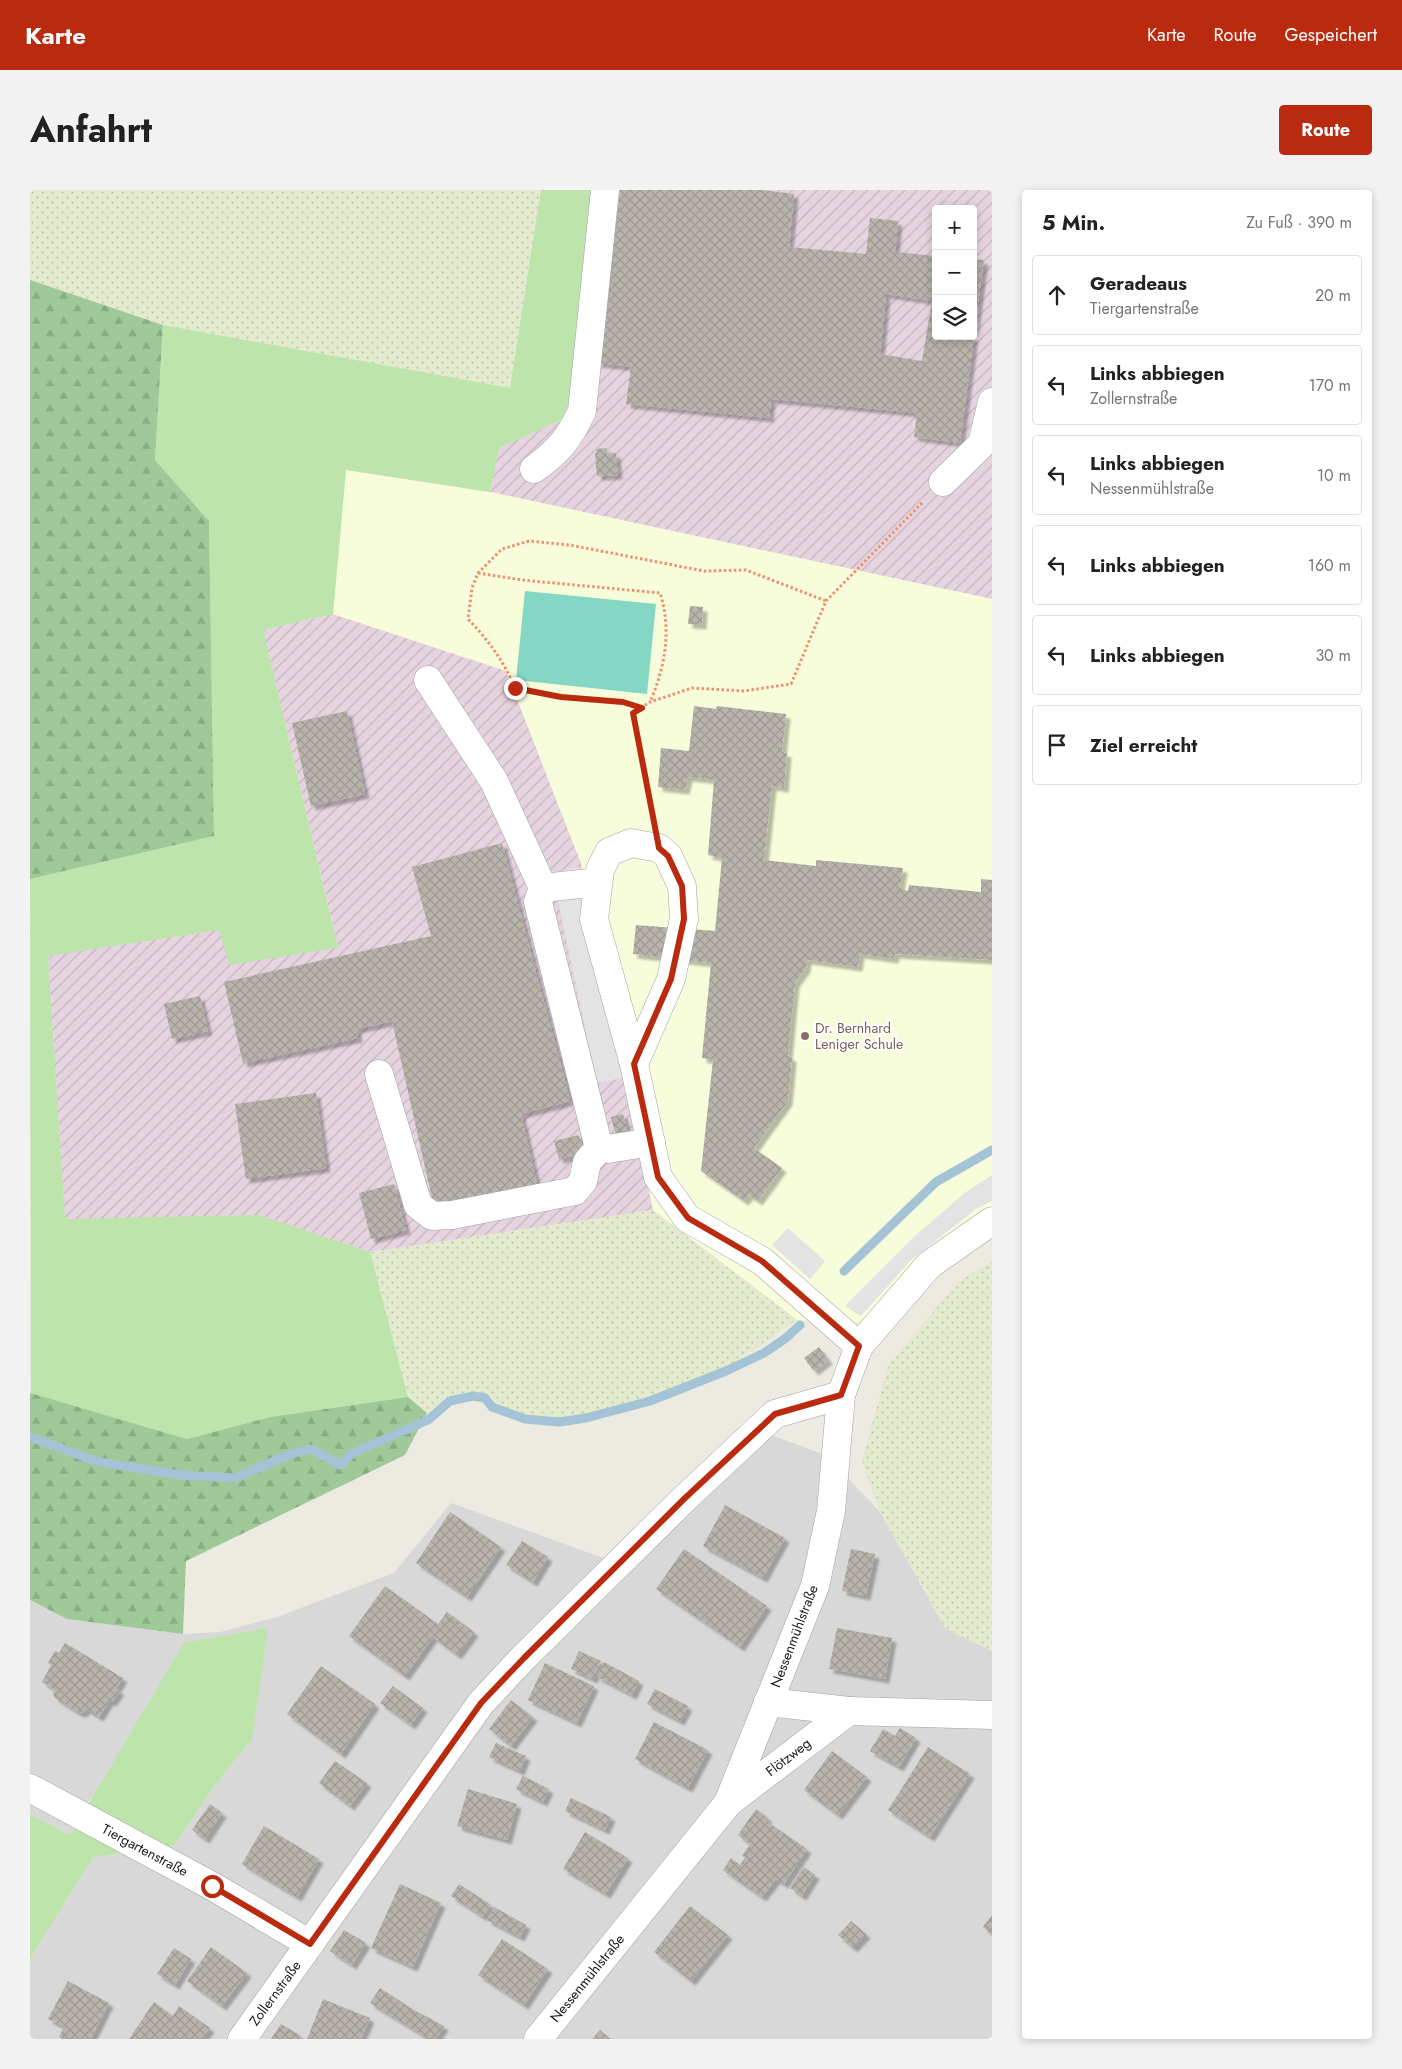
<!DOCTYPE html>
<html lang="de">
<head>
<meta charset="utf-8">
<style>
  :root { --surface:#fff; --page:#f2f2f2; --text:#222; --muted:#767676; --line:#e0e0e0; --accent:#b92a0e }
  body { margin:0; font-family:Jost,sans-serif; background:var(--page); color:var(--text) }
  .controls { position:absolute; right:15px; top:15px; display:grid; overflow:hidden; border-radius:5px; box-shadow:0 2px 8px #0003 }
  .controls button { width:45px; height:45px; display:grid; place-items:center; padding:0; border:0; border-bottom:1px solid var(--line); background:var(--surface); color:var(--text); font:25px sans-serif }
  .stop { position:absolute; width:15px; height:15px; margin:-11px; border:4px solid #b92a0e; border-radius:50%; background:#fff }
  .stop.end { background:#b92a0e; border-color:#fff; box-shadow:0 1px 5px #0008 }
  .list { margin:0; padding:0; list-style:none }
  h2 { display:flex; justify-content:space-between; align-items:center; height:65px; margin:0; padding:0 20px; font-size:21px }
  h2 small { font-size:16px; font-weight:400; color:var(--muted) }
  .list li { display:grid; grid-template-columns:32px 1fr auto; gap:15px; align-items:center; box-sizing:border-box; height:80px; margin:0 10px 10px; padding:0 10px; border:1px solid var(--line); border-radius:5px }
  .list b { display:block; font-size:19px; white-space:nowrap }
  .list p { margin:0; font-size:16px; white-space:nowrap; color:var(--muted) }
  .list em { font-size:16px; font-style:normal; color:var(--muted) }
  .icon { flex:none; width:28px; height:28px; fill:none; stroke:currentColor; stroke-width:2; stroke-linecap:round; stroke-linejoin:round }
  .map { position:relative; flex:none; width:962px; height:1849px; overflow:hidden; border-radius:5px }
  header { display:flex; align-items:center; gap:30px; box-sizing:border-box; height:70px; padding:0 25px; background:var(--accent); color:#fff }
  header strong { font-size:24px }
  nav { display:flex; gap:28px; margin-inline-start:auto; font-size:18px }
  .intro { display:flex; align-items:center; justify-content:space-between; box-sizing:border-box; height:120px; padding:0 30px }
  h1 { margin:0; font-size:35px }
  .button { padding:12px 22px; border-radius:5px; background:var(--accent); color:#fff; font-size:18px; font-weight:700 }
  main { display:flex; gap:30px; padding:0 30px }
  aside { flex:1; background:var(--surface); border-radius:5px; box-shadow:0 2px 8px #0003 }
  .map>svg:first-child { display:block }
</style>
</head>
<body>
<header>
<strong>Karte</strong>
<nav><a>Karte</a><a>Route</a><a>Gespeichert</a></nav>
</header>
<div class="intro"><h1>Anfahrt</h1><a class="button">Route</a></div>
<main>
<div class="map">
<svg width="962" height="1849" viewBox="0 0 962 1849">
  <defs>
    <pattern id="industrial-furrows" width="10" height="10" patternUnits="userSpaceOnUse" patternTransform="scale(1.25)"><rect width="10" height="10" fill="#e5d4df"/><path d="M-1 1l2-2M0 10L10 0M9 11l2-2" fill="none" stroke="#c4b5bf"/></pattern>
    <pattern id="farmland-dots" width="8" height="8" patternUnits="userSpaceOnUse" patternTransform="scale(1.25)"><rect width="8" height="8" fill="#e3eace"/><path d="M2 2h.1M6 6h.1" fill="none" stroke="#c2c8b0" stroke-width="1.8" stroke-linecap="round"/></pattern>
    <pattern id="forest-firs" width="22" height="20" patternUnits="userSpaceOnUse" patternTransform="scale(1.25)"><rect width="22" height="20" fill="#9fc999"/><path d="M5 1l3.5 6h-7zM16 11l3.5 6h-7z" fill="#88ac83"/></pattern>
    <pattern id="building-cross-hatch" width="8" height="8" patternUnits="userSpaceOnUse" patternTransform="scale(1.25)"><rect width="8" height="8" fill="#b8b3ab"/><path d="M0 0l8 8M0 8l8-8" fill="none" stroke="#9e9993"/></pattern>
    <filter id="shadow"><feDropShadow dx="4.5" dy="4.5" stdDeviation="1" flood-color="#0004"/></filter>
  </defs>
  <rect width="100%" height="100%" fill="#eceae1"/>
  <!-- residential -->
  <path fill="#d9d8d8" d="M 716,1236 L 795,1265 L 850,1322 L 915,1438 L 962,1461 L 962,1849 L 0,1849 L 0,1769 L 63,1667 L 144,1656 L 183,1598 L 222,1549 L 61,1608 L 40,1645 L 0,1624 L 0,1410 L 37,1429 L 153,1444 L 190,1442 L 247,1427 L 364,1383 L 421,1313 L 576,1369 Z"/>
  <!-- industrial -->
  <g fill="url(#industrial-furrows)" fill-rule="evenodd">
    <path d="M 564,0 L 962,0 L 962,409 L 460,302 L 469,258 L 540,226 ZM 906,19 L 943,19 L 943,146 L 906,146 Z"/>
    <path d="M 303,424 L 476,481 L 551,673 L 623,1020 L 340,1062 L 229,1025 L 35,1030 L 18,765 L 190,740 L 308,757 L 233,440 Z"/>
  </g>
  <!-- education -->
  <path fill="#f7fcda" d="M 316,280 L 460,302 L 962,409 L 962,1018 L 888,1071 L 829,1133 L 767,1130 L 623,1020 L 551,673 L 476,481 L 303,424 Z"/>
  <!-- farmland -->
  <g fill="url(#farmland-dots)">
    <path d="M 0,0 L 511,0 L 480,198 L 133,135 L 0,90 Z"/>
    <path d="M 623,1020 L 767,1130 L 689,1183 L 564,1229 L 489,1231 L 443,1204 L 397,1223 L 378,1207 L 340,1062 Z"/>
    <path d="M 962,1071 L 962,1461 L 915,1438 L 850,1322 L 832,1271 L 858,1176 L 928,1092 Z"/>
  </g>
  <!-- grass -->
  <g fill="#bde4aa">
    <path d="M 511,0 L 564,0 L 540,226 L 469,258 L 460,302 L 316,280 L 303,424 L 233,440 L 308,758 L 199,775 L 189,740 L 18,766 L 35,1029 L 229,1025 L 340,1062 L 378,1207 L 240,1227 L 157,1249 L 1,1204 L 0,689 L 184,646 L 179,331 L 125,270 L 133,135 L 480,198 Z"/>
    <path d="M 238,1438 L 222,1549 L 183,1598 L 144,1656 L 63,1667 L 0,1769 L 0,1624 L 40,1645 L 154,1453 Z"/>
  </g>
  <!-- forest -->
  <g fill="url(#forest-firs)">
    <path d="M 0,90 L 133,135 L 125,270 L 179,331 L 184,646 L 0,689 Z"/>
    <path d="M 0,1203 L 157,1249 L 240,1227 L 378,1207 L 397,1223 L 375,1265 L 156,1371 L 153,1444 L 37,1429 L 0,1410 Z"/>
  </g>
  <!-- pitch -->
  <path fill="#84d7c4" d="M 495,401 L 626,414 L 617,504 L 486,490 Z"/>
  <!-- parking -->
  <g fill="#e3e3e3">
    <path d="M 548,677 L 593,888 L 567,893 L 522,683 Z"/>
    <path d="M 962,985 L 962,1011 L 946,1019 L 880,1071 L 831,1126 L 815,1116 L 887,1044 L 936,1002 Z"/>
    <path d="M 758,1038 L 795,1071 L 780,1089 L 742,1055 Z"/>
  </g>
  <g fill="none" stroke-linecap="round" stroke-linejoin="round">
    <!-- stream -->
    <g stroke="#a4c3d7" stroke-width="9">
      <path d="M 814,1081 L 906,992 L 962,960"/>
      <path d="M 0,1247 L 69,1272 L 150,1285 L 205,1288 L 261,1264 L 281,1259 L 311,1275 L 321,1264 L 398,1230 L 420,1211 L 443,1206 L 455,1208 L 462,1217 L 495,1229 L 529,1232 L 556,1228 L 620,1211 L 696,1181 L 734,1163 L 756,1148 L 770,1135"/>
    </g>
  </g>
  <!-- building -->
  <g fill="url(#building-cross-hatch)" fill-rule="evenodd" filter="url(#shadow)">
    <path d="M 590,0 L 732,0 L 764,4 L 759,57 L 836,64 L 840,28 L 868,31 L 865,62 L 906,66 L 906,146 L 944,146 L 930,253 L 884,247 L 887,223 L 741,209 L 739,228 L 596,214 L 601,177 L 568,173 ZM 856,104 L 902,111 L 892,171 L 850,164 Z"/>
    <path d="M 943,69 L 954,70 L 944,142 L 943,142 Z"/>
    <path d="M 577,258 L 577,264 L 586,263 L 588,285 L 567,286 L 565,263 L 567,263 L 566,259 Z"/>
    <path d="M 660,416 L 673,417 L 672,435 L 658,434 Z"/>
    <path d="M 664,516 L 686,519 L 687,516 L 756,524 L 752,562 L 757,563 L 754,598 L 742,596 L 734,670 L 786,676 L 786,670 L 873,678 L 870,698 L 878,701 L 879,695 L 951,702 L 951,689 L 962,690 L 962,770 L 865,764 L 864,769 L 830,764 L 828,777 L 777,770 L 776,778 L 765,793 L 758,865 L 762,868 L 758,911 L 724,958 L 752,978 L 728,1011 L 719,1005 L 714,1011 L 671,981 L 683,870 L 672,868 L 681,773 L 603,764 L 606,735 L 685,741 L 692,668 L 678,665 L 684,590 L 658,587 L 655,600 L 628,597 L 631,558 L 659,561 Z"/>
    <path d="M 317,521 L 335,604 L 281,616 L 262,533 Z"/>
    <path d="M 472,653 L 540,911 L 491,924 L 507,994 L 404,1017 L 362,831 L 327,839 L 328,848 L 213,873 L 194,792 L 401,746 L 382,677 Z"/>
    <path d="M 170,806 L 178,841 L 142,849 L 134,814 Z"/>
    <path d="M 286,903 L 296,978 L 216,989 L 205,914 Z"/>
    <path d="M 593,924 L 599,947 L 587,949 L 581,927 Z"/>
    <path d="M 549,945 L 554,963 L 529,969 L 524,951 Z"/>
    <path d="M 364,994 L 376,1040 L 341,1049 L 329,1003 Z"/>
    <path d="M 789,1157 L 798,1170 L 784,1181 L 774,1168 Z"/>
    <path d="M 695,1315 L 755,1348 L 733,1388 L 673,1356 Z"/>
    <path d="M 420,1322 L 471,1357 L 437,1407 L 386,1373 Z"/>
    <path d="M 492,1351 L 518,1367 L 503,1392 L 476,1375 Z"/>
    <path d="M 654,1359 L 737,1416 L 710,1457 L 626,1399 Z"/>
    <path d="M 821,1359 L 845,1364 L 836,1406 L 812,1401 Z"/>
    <path d="M 355,1396 L 408,1434 L 417,1422 L 444,1442 L 427,1465 L 403,1447 L 375,1486 L 319,1446 Z"/>
    <path d="M 807,1438 L 862,1448 L 855,1489 L 799,1479 Z"/>
    <path d="M 35,1453 L 93,1488 L 86,1499 L 90,1501 L 82,1512 L 79,1511 L 69,1527 L 56,1519 L 54,1522 L 49,1523 L 25,1508 L 23,1503 L 25,1500 L 12,1492 L 21,1475 L 18,1473 L 25,1461 L 29,1463 Z"/>
    <path d="M 549,1461 L 571,1471 L 563,1489 L 541,1479 Z"/>
    <path d="M 574,1472 L 609,1491 L 602,1505 L 567,1487 Z"/>
    <path d="M 515,1473 L 564,1496 L 547,1533 L 498,1510 Z"/>
    <path d="M 291,1476 L 345,1514 L 311,1564 L 257,1524 Z"/>
    <path d="M 363,1496 L 393,1518 L 381,1535 L 350,1513 Z"/>
    <path d="M 625,1499 L 658,1516 L 650,1531 L 617,1514 Z"/>
    <path d="M 481,1510 L 503,1527 L 481,1556 L 459,1539 Z"/>
    <path d="M 624,1532 L 678,1560 L 658,1598 L 605,1569 Z"/>
    <path d="M 870,1538 L 886,1548 L 869,1577 L 840,1561 L 853,1539 L 865,1546 Z"/>
    <path d="M 466,1553 L 496,1566 L 490,1581 L 459,1567 Z"/>
    <path d="M 898,1557 L 940,1584 L 900,1647 L 858,1620 Z"/>
    <path d="M 802,1561 L 837,1587 L 808,1625 L 774,1600 Z"/>
    <path d="M 305,1571 L 337,1593 L 320,1616 L 289,1593 Z"/>
    <path d="M 493,1586 L 519,1599 L 513,1612 L 486,1599 Z"/>
    <path d="M 438,1599 L 487,1614 L 477,1650 L 427,1636 Z"/>
    <path d="M 541,1608 L 581,1627 L 575,1640 L 535,1621 Z"/>
    <path d="M 180,1614 L 192,1623 L 175,1649 L 162,1640 Z"/>
    <path d="M 726,1619 L 738,1628 L 736,1631 L 777,1659 L 754,1694 L 746,1689 L 732,1707 L 693,1680 L 701,1668 L 710,1675 L 715,1667 L 712,1666 L 720,1654 L 708,1645 Z"/>
    <path d="M 234,1636 L 289,1669 L 267,1707 L 212,1674 Z"/>
    <path d="M 555,1642 L 598,1668 L 576,1704 L 533,1679 Z"/>
    <path d="M 774,1677 L 785,1685 L 772,1706 L 760,1698 Z"/>
    <path d="M 370,1694 L 411,1713 L 383,1777 L 341,1758 Z"/>
    <path d="M 429,1694 L 461,1715 L 453,1727 L 421,1706 Z"/>
    <path d="M 660,1716 L 698,1745 L 661,1791 L 624,1762 Z"/>
    <path d="M 464,1717 L 496,1735 L 490,1747 L 457,1730 Z"/>
    <path d="M 962,1725 L 962,1745 L 953,1737 Z"/>
    <path d="M 821,1731 L 836,1744 L 823,1758 L 808,1745 Z"/>
    <path d="M 314,1740 L 336,1753 L 322,1775 L 300,1761 Z"/>
    <path d="M 472,1749 L 518,1779 L 494,1815 L 448,1785 Z"/>
    <path d="M 181,1757 L 217,1783 L 192,1816 L 157,1791 Z"/>
    <path d="M 144,1758 L 161,1769 L 145,1795 L 127,1784 Z"/>
    <path d="M 38,1791 L 79,1813 L 61,1849 L 33,1849 L 29,1847 L 34,1837 L 18,1829 Z"/>
    <path d="M 350,1798 L 384,1820 L 414,1836 L 406,1849 L 399,1849 L 340,1813 Z"/>
    <path d="M 293,1809 L 340,1828 L 331,1849 L 277,1849 Z"/>
    <path d="M 124,1812 L 143,1826 L 149,1816 L 180,1838 L 172,1849 L 99,1849 Z"/>
    <path d="M 251,1834 L 271,1846 L 269,1849 L 241,1849 Z"/>
    <path d="M 570,1840 L 580,1849 L 562,1849 Z"/>
  </g>
  <g fill="none" stroke-linecap="round" stroke-linejoin="round">
    <!-- minor casing -->
    <g stroke="#a2a2a2" stroke-width="29">
      <g id="minor">
        <path d="M 504,279 C 529,261 539,249 552,221 L 575,0"/>
        <path d="M 913,292 L 952,254 L 962,212"/>
        <path d="M 398,490 L 464,591 L 513,698"/>
        <path d="M 568,692 L 513,698 L 508,712 L 568,954 L 578,959 L 621,952"/>
        <path d="M 604,874 L 564,729 L 570,680 L 579,662 L 601,653 L 629,658 L 638,666 L 652,696 L 654,729 L 641,789 L 604,874 L 628,987 L 657,1028 L 732,1071 L 829,1156"/>
        <path d="M 349,884 L 388,1015 L 402,1026 L 422,1025 L 545,1001 L 553,991 L 557,972 L 571,956"/>
        <path d="M 738,1512 L 819,1521"/>
        <path d="M 0,1598 L 182,1696 L 280,1754"/>
        <path d="M 699,1612 L 819,1521 L 962,1525"/>
        <path d="M 212,1849 L 451,1513 L 494,1467 L 654,1309 L 745,1224 L 811,1205"/>
        <path d="M 508,1849 L 698,1613 L 785,1396 L 801,1321 L 811,1205 L 829,1156 L 899,1075 L 962,1031"/>
      </g>
    </g>
    <!-- path -->
    <g stroke="#ef916f" stroke-width="3" stroke-dasharray="2.5 2.5" stroke-linecap="butt">
      <path d="M 448,383 L 492,390 L 630,403 C 642,439 635,478 620,512"/>
      <path d="M 612,518 L 593,512 L 531,507 L 485,498 C 474,471 458,450 438,429 L 442,398 L 448,383 L 472,359 L 499,351 L 540,355 L 674,381 L 716,380 L 796,411"/>
      <path d="M 623,627 L 603,523 L 620,512 L 662,498 L 714,501 L 761,494 L 796,411 L 893,312"/>
    </g>
    <!-- minor -->
    <use href="#minor" stroke="#fff" stroke-width="28"/>
  </g>
  <g fill="none" stroke-linecap="round" stroke-linejoin="round">
    <!-- route -->
    <path stroke="#b92a0e" stroke-width="6" d="M 182,1696 L 280,1754 L 451,1513 L 494,1468 L 654,1309 L 745,1224 L 811,1205 L 829,1156 L 732,1071 L 658,1028 L 628,987 L 604,874 L 641,789 L 654,729 L 652,696 L 638,666 L 629,658 L 603,523 L 612,518 L 593,512 L 531,507 L 485,498"/>
  </g>
  <!-- markers -->
  <circle fill="#8d6e63" stroke="#fff" stroke-width="2" cx="775" cy="846" r="5"/>
  <g text-anchor="middle" dominant-baseline="central" stroke-width="4" stroke-linejoin="round" paint-order="stroke">
    <!-- education labels -->
    <g font-size="14" fill="#785e54" stroke="#fff" text-anchor="start">
      <text x="785" y="838">Dr. Bernhard<tspan x="785" dy="16">Leniger Schule</tspan></text>
    </g>
    <!-- street labels -->
    <g font-size="14" fill="#1b1b1b" stroke="#fff">
      <text transform="translate(764 1446) rotate(-69)">Nessenmühlstraße</text>
      <text transform="translate(758 1567) rotate(-38)">Flötzweg</text>
      <text transform="translate(115 1660) rotate(28)">Tiergartenstraße</text>
      <text transform="translate(557 1788) rotate(-51)">Nessenmühlstraße</text>
      <text transform="translate(245 1803) rotate(-54)">Zollernstraße</text>
    </g>
  </g>
</svg>
<div class="controls">
<button>+</button>
<button>−</button>
<button><svg class="icon" aria-label="layers" viewBox="0 0 24 24"><path d="M12 4l9 5-9 5-9-5zM3 14l9 5 9-5"/></svg></button>
</div>
<div class="stop" style="left:182px;top:1696px"></div>
<div class="stop end" style="left:485px;top:498px"></div>
</div>
<aside>
<h2>5 Min.<small>Zu Fuß · 390 m</small></h2>
<ul class="list">
<li><svg class="icon" aria-label="ahead" viewBox="0 0 24 24"><path d="M12 20V5M6 11l6-6 6 6"/></svg><div><b>Geradeaus</b><p>Tiergartenstraße</p></div><em>20 m</em></li>
<li><svg class="icon" aria-label="left" viewBox="0 0 24 24"><path d="M17 20v-9H6M10 6l-5 5 5 5"/></svg><div><b>Links abbiegen</b><p>Zollernstraße</p></div><em>170 m</em></li>
<li><svg class="icon" aria-label="left" viewBox="0 0 24 24"><path d="M17 20v-9H6M10 6l-5 5 5 5"/></svg><div><b>Links abbiegen</b><p>Nessenmühlstraße</p></div><em>10 m</em></li>
<li><svg class="icon" aria-label="left" viewBox="0 0 24 24"><path d="M17 20v-9H6M10 6l-5 5 5 5"/></svg><div><b>Links abbiegen</b></div><em>160 m</em></li>
<li><svg class="icon" aria-label="left" viewBox="0 0 24 24"><path d="M17 20v-9H6M10 6l-5 5 5 5"/></svg><div><b>Links abbiegen</b></div><em>30 m</em></li>
<li><svg class="icon" aria-label="arrive" viewBox="0 0 24 24"><path d="M6 21V4h12l-3 4 3 4H6"/></svg><div><b>Ziel erreicht</b></div></li>
</ul>
</aside>
</main>
</body>
</html>
